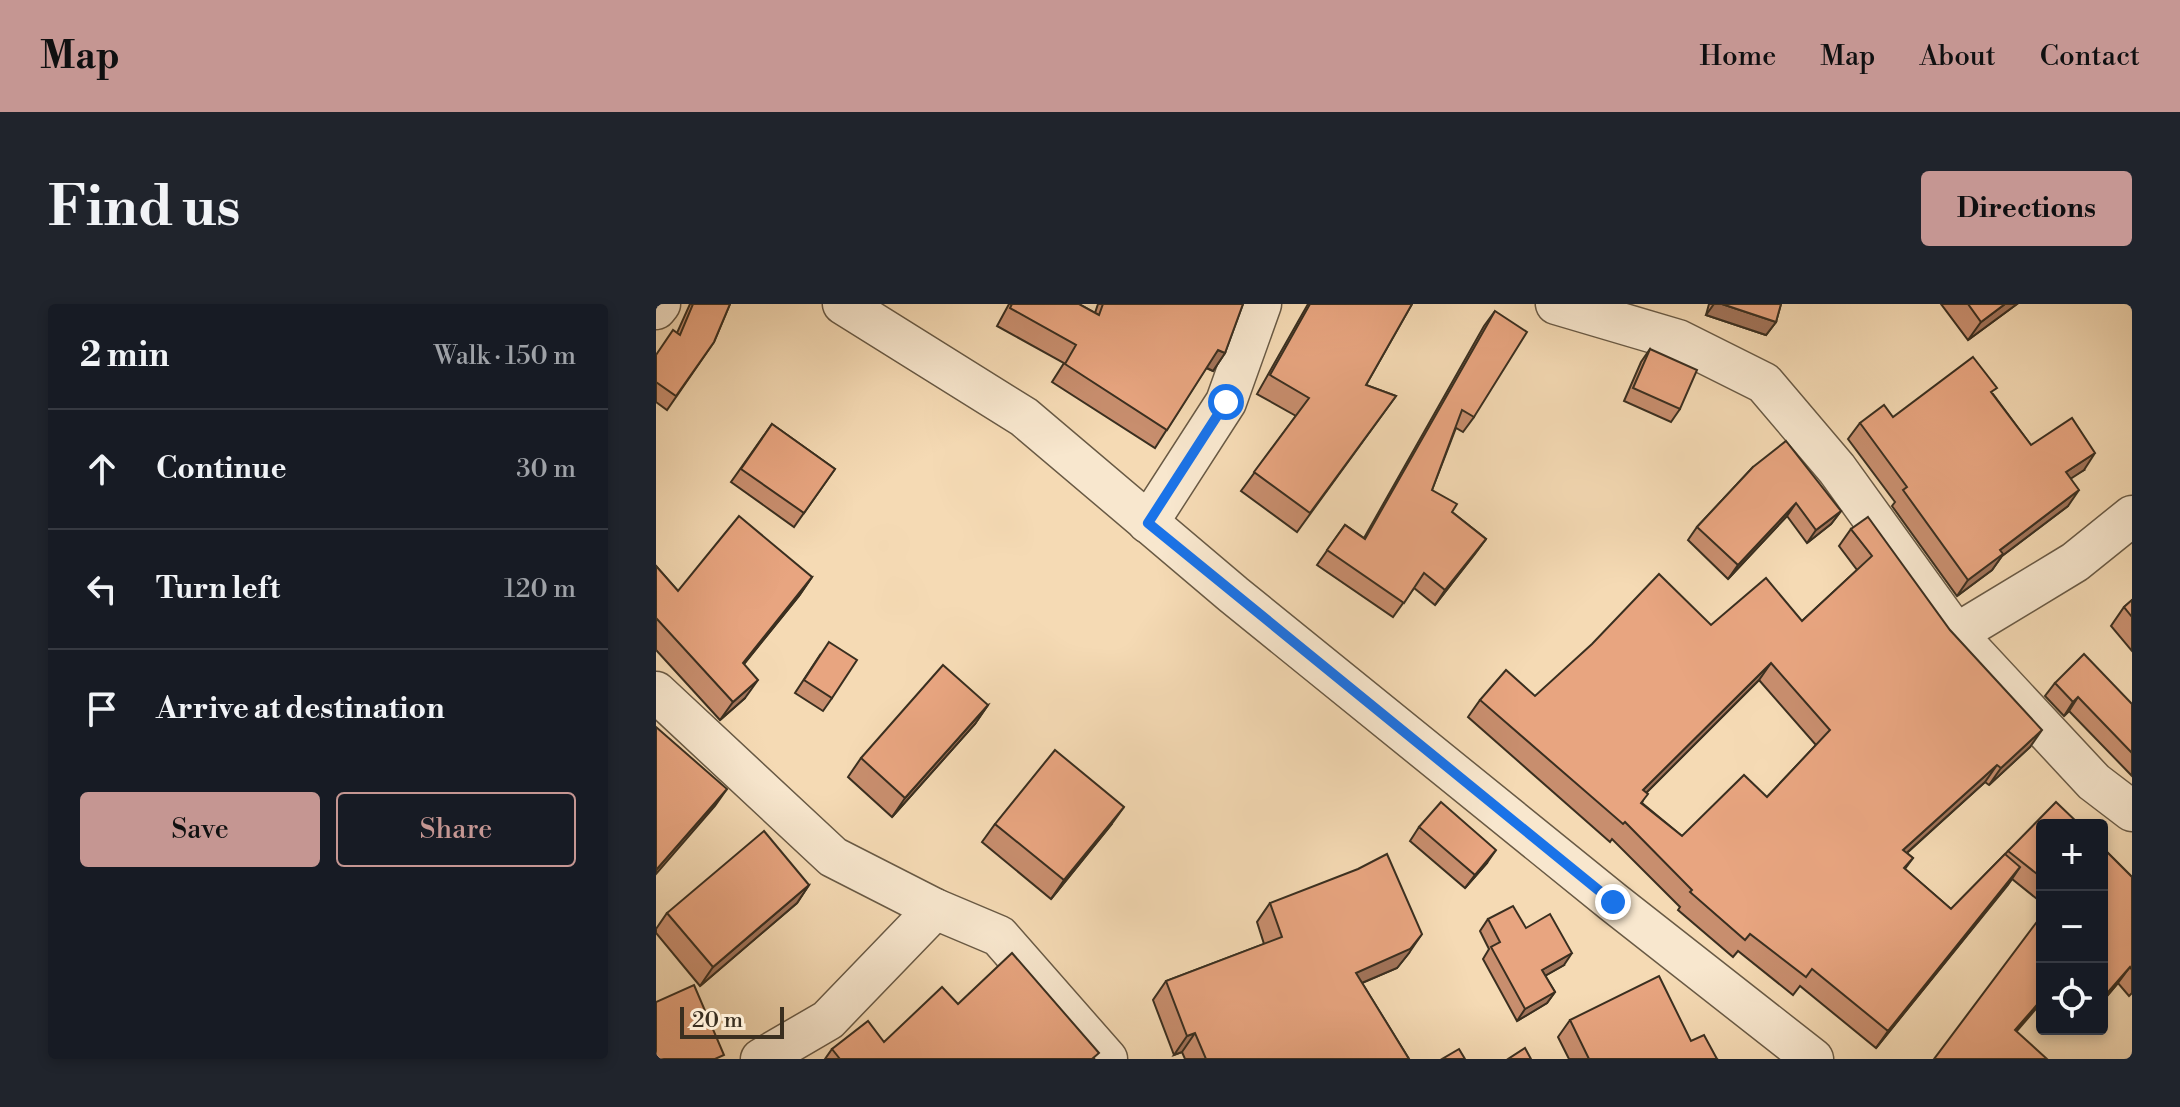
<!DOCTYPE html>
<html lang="en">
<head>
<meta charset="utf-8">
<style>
  :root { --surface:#171b24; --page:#20242c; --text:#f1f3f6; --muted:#9ea1a6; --line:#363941; --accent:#c59692 }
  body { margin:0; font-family:"Libre Bodoni",serif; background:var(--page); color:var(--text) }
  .controls { position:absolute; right:24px; bottom:24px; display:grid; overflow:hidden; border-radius:8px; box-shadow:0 4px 12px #0003 }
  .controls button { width:72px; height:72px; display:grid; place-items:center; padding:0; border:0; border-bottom:2px solid var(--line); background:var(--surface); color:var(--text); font:40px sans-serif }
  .scale { position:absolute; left:24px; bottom:20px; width:104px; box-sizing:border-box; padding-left:8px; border:4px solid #3a2f20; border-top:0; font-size:22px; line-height:28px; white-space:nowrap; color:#3a2f20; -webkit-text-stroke:6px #f8e7ce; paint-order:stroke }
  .stop { position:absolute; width:24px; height:24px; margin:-18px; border:6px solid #1a73e8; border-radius:50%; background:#fff }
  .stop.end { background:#1a73e8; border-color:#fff; box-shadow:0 2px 8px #0008 }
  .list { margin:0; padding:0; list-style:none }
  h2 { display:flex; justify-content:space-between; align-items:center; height:104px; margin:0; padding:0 32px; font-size:34px }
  h2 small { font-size:26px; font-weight:400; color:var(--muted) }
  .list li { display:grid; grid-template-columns:52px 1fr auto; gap:24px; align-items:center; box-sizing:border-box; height:120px; padding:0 32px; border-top:2px solid var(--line) }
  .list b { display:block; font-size:30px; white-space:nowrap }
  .list em { font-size:26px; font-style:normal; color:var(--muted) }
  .actions { display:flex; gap:16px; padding:24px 32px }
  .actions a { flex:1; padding:18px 0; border:2px solid var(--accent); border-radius:8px; text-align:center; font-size:28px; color:var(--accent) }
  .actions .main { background:var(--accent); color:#111 }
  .icon { flex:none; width:44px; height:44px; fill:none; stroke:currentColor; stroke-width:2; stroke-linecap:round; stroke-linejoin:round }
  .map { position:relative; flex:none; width:1476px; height:755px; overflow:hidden; border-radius:8px }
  header { display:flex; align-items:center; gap:48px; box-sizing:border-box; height:112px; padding:0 40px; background:var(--accent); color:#111 }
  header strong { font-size:38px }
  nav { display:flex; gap:44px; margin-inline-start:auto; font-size:28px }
  .intro { display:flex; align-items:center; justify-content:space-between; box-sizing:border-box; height:192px; padding:0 48px }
  h1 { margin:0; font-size:56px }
  .button { padding:20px 36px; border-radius:8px; background:var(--accent); color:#111; font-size:28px; font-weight:700 }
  main { display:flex; gap:48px; padding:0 48px }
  aside { flex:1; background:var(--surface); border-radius:8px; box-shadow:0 4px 12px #0003 }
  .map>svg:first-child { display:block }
</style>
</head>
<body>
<header>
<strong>Map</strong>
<nav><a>Home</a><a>Map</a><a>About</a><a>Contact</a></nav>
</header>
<div class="intro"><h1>Find us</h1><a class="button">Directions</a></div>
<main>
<aside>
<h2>2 min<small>Walk · 150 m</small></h2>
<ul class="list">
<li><svg class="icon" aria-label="ahead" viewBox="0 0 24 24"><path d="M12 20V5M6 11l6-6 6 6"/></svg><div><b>Continue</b></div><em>30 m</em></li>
<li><svg class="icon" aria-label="left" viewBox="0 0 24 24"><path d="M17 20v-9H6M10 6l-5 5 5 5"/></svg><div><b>Turn left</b></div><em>120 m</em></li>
<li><svg class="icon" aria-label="arrive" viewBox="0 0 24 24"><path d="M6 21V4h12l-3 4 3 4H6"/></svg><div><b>Arrive at destination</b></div></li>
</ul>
<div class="actions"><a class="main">Save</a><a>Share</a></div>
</aside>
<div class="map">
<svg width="1476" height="755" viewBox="0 0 1476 755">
  <rect width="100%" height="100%" fill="#f5dab4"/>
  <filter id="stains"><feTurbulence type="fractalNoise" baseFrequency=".0025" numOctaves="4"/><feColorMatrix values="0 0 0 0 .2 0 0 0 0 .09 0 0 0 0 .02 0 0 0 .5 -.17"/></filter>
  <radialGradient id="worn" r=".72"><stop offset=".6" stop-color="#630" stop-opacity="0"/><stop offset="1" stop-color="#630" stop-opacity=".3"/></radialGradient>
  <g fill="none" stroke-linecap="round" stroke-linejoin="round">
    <!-- minor casing -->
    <g stroke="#695a45" stroke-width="43">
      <g id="minor">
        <path d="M 187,0 L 368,113 L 578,291 L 957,598 L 1157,755"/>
        <path d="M 900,0 L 1022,36 L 1108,79 L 1181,165 L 1300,330 L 1438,478 L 1476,507"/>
        <path d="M 0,5 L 4,0"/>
        <path d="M 492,219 L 570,98 L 605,0"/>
        <path d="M 1300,330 L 1419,258 L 1476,212"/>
        <path d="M 0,388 L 177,553 L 279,605 L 343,632 L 451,755"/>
        <path d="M 105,755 L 172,716 L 279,605"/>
      </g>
    </g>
    <!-- minor -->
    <use href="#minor" stroke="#f8e7ce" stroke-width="40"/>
  </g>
  <!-- wall -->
  <g fill="#c88e6e" stroke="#3a2f20" stroke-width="2" fill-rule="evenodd">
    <path d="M 34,0 L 74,0 L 58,38 L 11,106 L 0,98 L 0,51 L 21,29 Z"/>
    <path d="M 353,0 L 423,0 L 439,9 L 442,0 L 587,0 L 569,49 L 557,67 L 550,64 L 499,144 L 396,78 L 408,59 L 341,22 Z"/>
    <path d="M 652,0 L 756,0 L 710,81 L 740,92 L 641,228 L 585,187 L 640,112 L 601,90 Z"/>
    <path d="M 1053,0 L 1125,0 L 1120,18 L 1110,31 L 1050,11 Z"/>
    <path d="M 1285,0 L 1361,0 L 1312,36 Z"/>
    <path d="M 839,7 L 818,113 L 807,128 L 800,124 L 776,186 L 796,208 L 830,235 L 779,301 L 758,284 L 737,313 L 661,261 L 689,221 L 708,234 L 828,22 Z"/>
    <path d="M 994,45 L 1024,105 L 1015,118 L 968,97 L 985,58 Z"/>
    <path d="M 1337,90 L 1375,141 L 1428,166 L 1414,174 L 1412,202 L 1346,252 L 1336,266 L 1301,292 L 1236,202 L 1239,198 L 1192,135 L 1204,119 L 1237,113 Z"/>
    <path d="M 116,120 L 179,165 L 138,223 L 75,178 Z"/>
    <path d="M 1097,163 L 1185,207 L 1175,220 L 1151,239 L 1131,212 L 1072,275 L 1032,236 L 1041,223 Z"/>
    <path d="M 1195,225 L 1374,443 L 1333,481 L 1329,478 L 1251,549 L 1257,554 L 1249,565 L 1295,605 L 1352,547 L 1386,521 L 1386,599 L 1356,575 L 1220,744 L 1144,682 L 1137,691 L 1082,647 L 1077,653 L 1022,606 L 1024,603 L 956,535 L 954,538 L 812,413 L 824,396 L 879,392 L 1055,321 L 1146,317 L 1201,266 L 1183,242 ZM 1103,376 L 1160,441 L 1111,493 L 1026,532 L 986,499 L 990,489 Z"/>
    <path d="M 0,262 L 22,287 L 156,273 L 143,292 L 88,360 L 89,394 L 64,416 L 0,346 Z"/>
    <path d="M 1476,296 L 1476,347 L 1455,322 L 1468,303 Z"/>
    <path d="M 164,351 L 176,394 L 167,407 L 139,389 Z"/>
    <path d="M 1399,379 L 1476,400 L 1476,472 L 1413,407 L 1408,412 L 1389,392 Z"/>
    <path d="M 332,401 L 319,420 L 236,513 L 192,473 L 205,454 Z"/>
    <path d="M 339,520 L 455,521 L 395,595 L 326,538 Z"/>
    <path d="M 763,523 L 831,559 L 809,584 L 754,537 Z"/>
    <path d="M 1446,543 L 1476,573 L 1476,689 L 1473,692 L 1462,679 L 1446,698 Z"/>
    <path d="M 153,581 L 141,599 L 44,682 L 0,629 L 0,625 L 11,609 Z"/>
    <path d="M 614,599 L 753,649 L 741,664 L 706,679 L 753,755 L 529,755 L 526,748 L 518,751 L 497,696 L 510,677 L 608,640 L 601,618 Z"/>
    <path d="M 832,615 L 870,624 L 908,661 L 889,672 L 899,688 L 891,699 L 861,717 L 827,655 L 833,645 L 824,627 Z"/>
    <path d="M 302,700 L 439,755 L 169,755 L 176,745 L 228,738 Z"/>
    <path d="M 914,716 L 1035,737 L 1061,755 L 913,755 L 902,733 Z"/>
  </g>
  <!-- shaded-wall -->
  <g fill="#a2745a" stroke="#3a2f20" stroke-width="2">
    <path d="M 1058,0 L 1066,0 L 1120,18 L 1110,31 L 1050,11 Z"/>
    <path d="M 1349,0 L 1361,0 L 1312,36 L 1325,18 Z"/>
    <path d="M 562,46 L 569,49 L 557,67 L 549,63 Z"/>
    <path d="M 1439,149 L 1428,166 L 1399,185 L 1410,168 Z"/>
    <path d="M 1423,186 L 1412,202 L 1346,252 L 1336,266 L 1301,292 L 1312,276 L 1344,246 Z"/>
    <path d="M 1140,199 L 1131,212 L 1072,275 L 1082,261 Z"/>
    <path d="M 1185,207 L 1175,220 L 1151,239 L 1160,226 Z"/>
    <path d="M 830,235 L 819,250 L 779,301 L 789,286 Z"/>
    <path d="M 156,273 L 143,292 L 74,377 L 87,359 Z"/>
    <path d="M 1115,359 L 1103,376 L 975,504 L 987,486 Z"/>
    <path d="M 102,376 L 89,394 L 64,416 L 77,398 Z"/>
    <path d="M 1422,393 L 1413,407 L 1408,412 L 1417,398 Z"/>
    <path d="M 332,401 L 319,420 L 236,513 L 249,494 Z"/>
    <path d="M 1386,426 L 1374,443 L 1333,481 L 1345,464 Z"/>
    <path d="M 1341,461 L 1329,478 L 1235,563 L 1247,546 Z"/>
    <path d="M 71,485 L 59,502 L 0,570 L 0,566 Z"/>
    <path d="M 468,503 L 455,521 L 395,595 L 408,576 Z"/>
    <path d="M 840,546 L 831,559 L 809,584 L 819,571 Z"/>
    <path d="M 1364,563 L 1352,581 L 1220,744 L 1232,727 Z"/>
    <path d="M 153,581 L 141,599 L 44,682 L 57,663 Z"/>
    <path d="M 766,630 L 753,649 L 741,664 L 687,687 L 700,669 Z"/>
    <path d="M 916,649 L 908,661 L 878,678 L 886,666 Z"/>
    <path d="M 1474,663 L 1462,679 L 1446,698 L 1446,695 Z"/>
    <path d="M 899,688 L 891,699 L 861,717 L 869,705 Z"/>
    <path d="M 1386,695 L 1386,698 L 1347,743 L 1359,726 Z"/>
    <path d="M 539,729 L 526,748 L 518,751 L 531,732 Z"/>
  </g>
  <!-- building -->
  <g fill="#e8a580" stroke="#3a2f20" stroke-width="2" fill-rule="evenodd">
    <path d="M 37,0 L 74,0 L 58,38 L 20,92 L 0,78 L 0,51 L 17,26 L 24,31 Z"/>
    <path d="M 356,0 L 423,0 L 443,11 L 447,0 L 587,0 L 569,49 L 562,46 L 511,126 L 409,60 L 420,41 L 354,4 Z"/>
    <path d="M 654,0 L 756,0 L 710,81 L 740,92 L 654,209 L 598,168 L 653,94 L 614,71 Z"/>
    <path d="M 1066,0 L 1125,0 L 1120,18 Z"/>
    <path d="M 1312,0 L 1349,0 L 1325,18 Z"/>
    <path d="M 839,7 L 871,28 L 818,113 L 806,106 L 776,186 L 801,200 L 796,208 L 830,235 L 789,286 L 768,269 L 748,299 L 671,246 L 689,221 L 709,235 Z"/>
    <path d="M 994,45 L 1041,66 L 1024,105 L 977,84 Z"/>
    <path d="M 1317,53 L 1341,84 L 1335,88 L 1375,141 L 1416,114 L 1439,149 L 1410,168 L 1423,186 L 1344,246 L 1347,250 L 1312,276 L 1247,186 L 1251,183 L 1204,119 L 1228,101 L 1237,113 Z"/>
    <path d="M 116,120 L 179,165 L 148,209 L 85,165 Z"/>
    <path d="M 1130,137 L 1185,207 L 1160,226 L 1140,199 L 1082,261 L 1041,223 L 1097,163 Z"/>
    <path d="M 83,212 L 156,273 L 87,359 L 102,376 L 77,398 L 0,314 L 0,262 L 22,287 Z"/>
    <path d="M 1212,213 L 1294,326 L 1386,426 L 1345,464 L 1341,461 L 1247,546 L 1257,554 L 1248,564 L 1295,605 L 1349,550 L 1364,563 L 1232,727 L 1156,665 L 1150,673 L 1094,630 L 1089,636 L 1034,588 L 1036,586 L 969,518 L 967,520 L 824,396 L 850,366 L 879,392 L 936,340 L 1003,270 L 1055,321 L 1110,274 L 1146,317 L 1216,252 L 1195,225 ZM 1115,359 L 1174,426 L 1111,493 L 1088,471 L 1026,532 L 985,499 L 992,490 L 987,486 Z"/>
    <path d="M 1476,296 L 1476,313 L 1468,303 Z"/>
    <path d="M 173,338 L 201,356 L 176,394 L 148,376 Z"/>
    <path d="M 1428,350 L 1476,400 L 1476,449 L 1422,393 L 1417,398 L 1399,379 Z"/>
    <path d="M 287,361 L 332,401 L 249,494 L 205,454 Z"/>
    <path d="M 0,423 L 71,485 L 0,566 Z"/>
    <path d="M 399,446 L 468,503 L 408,576 L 339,520 Z"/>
    <path d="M 785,498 L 840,546 L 819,571 L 763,523 Z"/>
    <path d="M 1400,498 L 1424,521 L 1386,521 L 1386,574 L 1352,547 Z"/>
    <path d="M 108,527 L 153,581 L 57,663 L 11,609 Z"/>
    <path d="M 1446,543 L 1476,573 L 1476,666 L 1474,663 L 1446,695 Z"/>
    <path d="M 731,550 L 766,630 L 754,645 L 700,669 L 753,755 L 550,755 L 539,729 L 531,732 L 510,677 L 626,633 L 614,599 L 702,565 Z"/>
    <path d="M 857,602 L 870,624 L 894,610 L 916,649 L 886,666 L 899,688 L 869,705 L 835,643 L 844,638 L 832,615 Z"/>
    <path d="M 1386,611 L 1386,695 L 1359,726 L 1391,755 L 1278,755 Z"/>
    <path d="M 356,649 L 443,749 L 436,755 L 184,755 L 176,745 L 212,717 L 228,738 L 286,683 L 302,700 Z"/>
    <path d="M 1003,672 L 1035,737 L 1048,731 L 1061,755 L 933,755 L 914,716 Z"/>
    <path d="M 38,681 L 68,751 L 59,755 L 0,755 L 0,698 Z"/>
    <path d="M 869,744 L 875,755 L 852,755 Z"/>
    <path d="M 803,745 L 809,755 L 786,755 Z"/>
  </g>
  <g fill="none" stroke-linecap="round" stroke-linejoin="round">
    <!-- route -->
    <path stroke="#1a73e8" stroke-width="10" d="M 570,98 L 492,219 L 957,598"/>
  </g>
  <rect width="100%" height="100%" filter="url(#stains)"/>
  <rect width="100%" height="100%" fill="url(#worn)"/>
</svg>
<div class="controls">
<button>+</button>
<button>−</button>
<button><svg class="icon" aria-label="locate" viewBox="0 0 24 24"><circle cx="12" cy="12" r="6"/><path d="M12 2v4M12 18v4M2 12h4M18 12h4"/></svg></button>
</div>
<div class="scale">20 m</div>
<div class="stop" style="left:570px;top:98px"></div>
<div class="stop end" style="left:957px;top:598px"></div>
</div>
</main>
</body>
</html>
